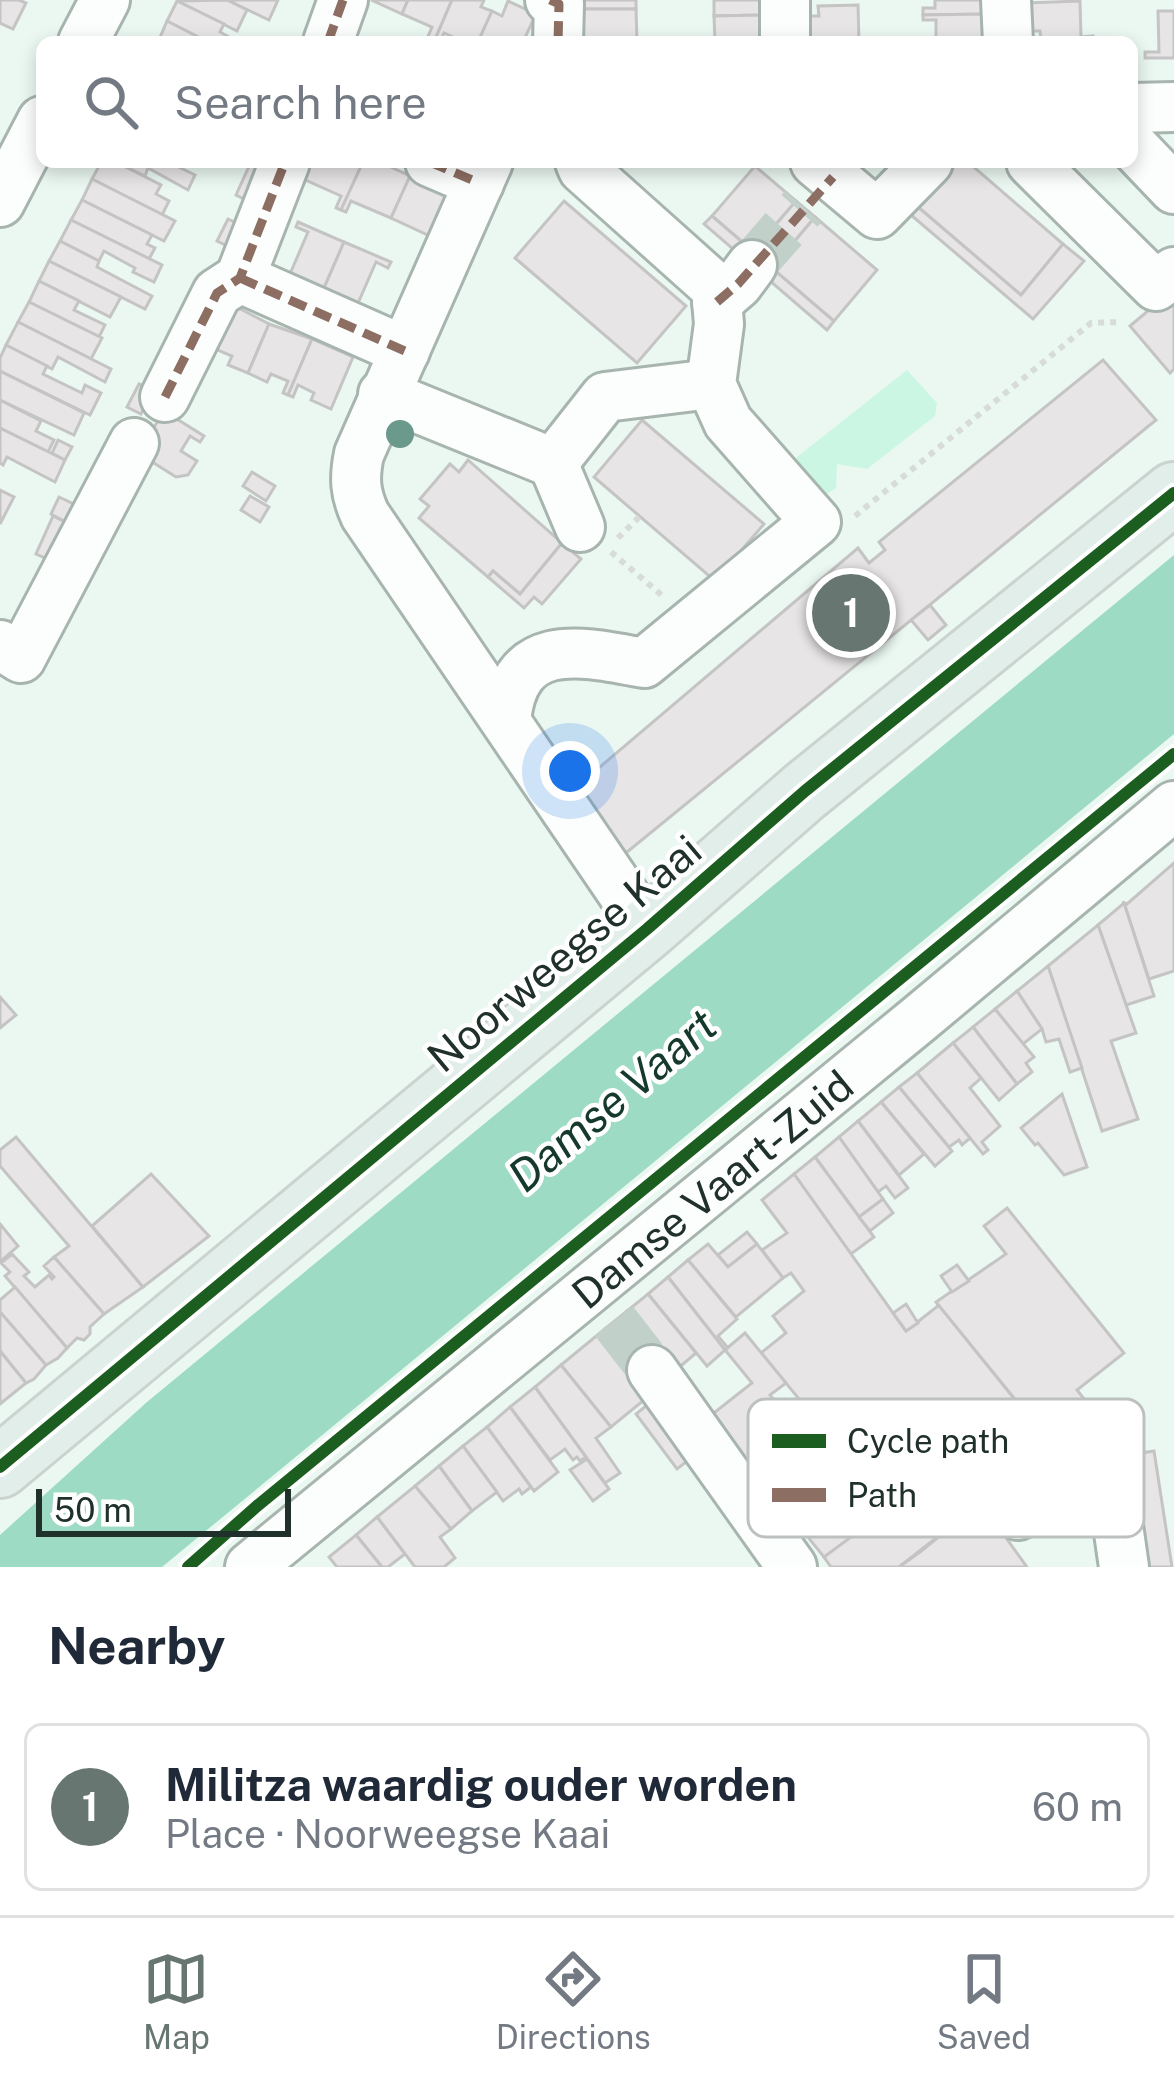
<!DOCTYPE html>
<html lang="en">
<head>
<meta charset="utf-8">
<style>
  :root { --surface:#fff; --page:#f6f6f7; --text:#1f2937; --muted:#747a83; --line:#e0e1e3; --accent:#677670 }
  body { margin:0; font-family:"Public Sans",sans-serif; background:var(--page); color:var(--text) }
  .scale { position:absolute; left:36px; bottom:30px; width:255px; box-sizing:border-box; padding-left:12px; border:6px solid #20302a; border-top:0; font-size:33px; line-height:42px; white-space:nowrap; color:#20302a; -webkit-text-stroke:9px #fff; paint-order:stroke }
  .you { position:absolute; left:570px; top:771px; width:42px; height:42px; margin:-30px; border:9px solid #fff; border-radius:50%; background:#1a73e8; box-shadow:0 0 0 18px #1a73e833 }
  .badge { display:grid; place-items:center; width:78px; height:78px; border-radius:50%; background:var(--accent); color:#fff; font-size:39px; font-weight:700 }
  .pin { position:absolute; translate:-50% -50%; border:6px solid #fff; box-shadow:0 3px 12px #0006 }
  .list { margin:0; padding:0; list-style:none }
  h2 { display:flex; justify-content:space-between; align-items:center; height:156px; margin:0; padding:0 48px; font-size:51px }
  h2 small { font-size:39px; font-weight:400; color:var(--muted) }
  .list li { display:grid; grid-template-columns:78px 1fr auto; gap:36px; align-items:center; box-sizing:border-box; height:168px; margin:0 24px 24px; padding:0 24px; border:3px solid var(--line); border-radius:18px }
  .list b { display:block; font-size:45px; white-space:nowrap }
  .list p { margin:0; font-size:39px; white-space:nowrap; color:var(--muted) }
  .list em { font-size:39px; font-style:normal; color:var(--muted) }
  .icon { flex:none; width:66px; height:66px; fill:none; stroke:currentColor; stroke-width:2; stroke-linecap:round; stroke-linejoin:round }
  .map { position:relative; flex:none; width:1174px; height:1567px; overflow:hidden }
  .search { position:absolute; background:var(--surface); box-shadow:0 6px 18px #0003; left:36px; right:36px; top:36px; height:132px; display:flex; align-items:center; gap:30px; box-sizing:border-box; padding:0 42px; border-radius:18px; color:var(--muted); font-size:45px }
  .sheet { height:348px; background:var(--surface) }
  nav { display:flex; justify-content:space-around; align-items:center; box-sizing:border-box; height:168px; border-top:3px solid var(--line); background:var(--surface); font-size:33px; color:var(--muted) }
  nav a { display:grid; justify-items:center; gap:6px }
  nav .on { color:var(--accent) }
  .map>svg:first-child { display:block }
</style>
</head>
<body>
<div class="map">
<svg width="1174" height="1567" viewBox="0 0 1174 1567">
  <rect width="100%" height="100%" fill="#ebf8f2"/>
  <!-- green -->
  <path fill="#ccf6e4" d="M 907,370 L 937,403 L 935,416 L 867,469 L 837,464 L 836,488 L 822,497 L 795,485 L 797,457 Z"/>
  <!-- water -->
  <path fill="#9edbc4" d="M 1174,555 L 1174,734 L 162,1567 L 0,1567 L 0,1535 L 147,1402 Z"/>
  <!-- building -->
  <g fill="#e7e5e6" stroke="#c5c4c5" stroke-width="3">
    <path d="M 0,0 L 19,0 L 26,3 L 13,29 L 0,23 Z"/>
    <path d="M 227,0 L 278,0 L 269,20 Z"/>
    <path d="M 227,0 L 247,10 L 237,31 L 177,1 Z"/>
    <path d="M 371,0 L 408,0 L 402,14 Z"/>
    <path d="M 408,0 L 452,0 L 434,42 L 427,39 L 432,27 L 402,14 Z"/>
    <path d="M 452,0 L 484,0 L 481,7 L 492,11 L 478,42 L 464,42 L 444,33 L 440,42 L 434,42 Z"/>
    <rect x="581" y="0" width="55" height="9"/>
    <path d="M 714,0 L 761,0 L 761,15 L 714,16 Z"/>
    <path d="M 935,0 L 983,0 L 983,14 L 923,15 L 923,8 L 935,8 Z"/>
    <path d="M 177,1 L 224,24 L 220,32 L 238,42 L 208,42 L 167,21 Z"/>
    <path d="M 508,1 L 536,14 L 523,42 L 478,42 L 492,11 L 502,16 Z"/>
    <path d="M 1080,1 L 1081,37 L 1093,36 L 1093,42 L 1041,42 L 1040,31 L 1026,31 L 1025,3 Z"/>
    <path d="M 858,5 L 859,42 L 803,42 L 803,16 L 819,16 L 818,6 Z"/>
    <path d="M 581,9 L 636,9 L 637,42 L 581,40 Z"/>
    <path d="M 1158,11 L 1174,11 L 1174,58 L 1145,58 L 1145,52 L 1159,52 Z"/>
    <path d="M 983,14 L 983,42 L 936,42 L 936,20 L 923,20 L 923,15 Z"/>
    <path d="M 761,15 L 762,42 L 715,42 L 714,16 Z"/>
    <path d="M 167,21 L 208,42 L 158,42 Z"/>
    <path d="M 101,162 L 116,162 L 161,185 L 156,194 L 169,201 L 162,215 L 92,179 Z"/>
    <path d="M 116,162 L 168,162 L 195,175 L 188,190 L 148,168 L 145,176 Z"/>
    <path d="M 308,162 L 363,162 L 341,210 L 336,208 L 341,196 L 301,178 Z"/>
    <path d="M 363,162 L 380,162 L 410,176 L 391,218 L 351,201 L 346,212 L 341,210 Z"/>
    <path d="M 956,162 L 968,162 L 1063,244 L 1021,295 L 918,207 Z"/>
    <path d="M 250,164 L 267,173 L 256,205 L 236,195 Z"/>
    <path d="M 755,166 L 796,201 L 753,251 L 712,216 Z"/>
    <path d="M 410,176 L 454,195 L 430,236 L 391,218 Z"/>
    <path d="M 92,179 L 175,221 L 164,241 L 82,200 Z"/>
    <path d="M 82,200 L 152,235 L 147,244 L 155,248 L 149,259 L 71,220 Z"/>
    <path d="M 564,201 L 686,306 L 637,363 L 515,258 Z"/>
    <path d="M 796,201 L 815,217 L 772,268 L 753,251 Z"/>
    <path d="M 918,207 L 1021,295 L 1063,244 L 1084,261 L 1033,319 L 911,215 Z"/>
    <path d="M 712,216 L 834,321 L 827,330 L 704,224 Z"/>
    <path d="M 815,217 L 877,270 L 834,321 L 772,268 Z"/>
    <path d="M 228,219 L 247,228 L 236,250 L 217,241 Z"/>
    <path d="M 71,220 L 162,265 L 154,282 L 133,272 L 135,268 L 104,251 L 99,261 L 60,241 Z"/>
    <path d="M 298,222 L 344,242 L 321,295 L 287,281 L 308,232 L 296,227 Z"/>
    <path d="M 60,241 L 99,261 L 97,267 L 152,296 L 145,309 L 49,261 Z"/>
    <path d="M 344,242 L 391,262 L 388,268 L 376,262 L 355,310 L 321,295 Z"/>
    <path d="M 49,261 L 121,297 L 110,317 L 39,281 Z"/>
    <path d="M 39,281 L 79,301 L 74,310 L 105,325 L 99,337 L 29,302 Z"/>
    <path d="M 1174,289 L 1174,369 L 1170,373 L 1130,326 Z"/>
    <path d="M 29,302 L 102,338 L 91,359 L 18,322 Z"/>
    <path d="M 229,303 L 269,324 L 248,373 L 228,365 L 232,356 L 215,349 Z"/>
    <path d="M 18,322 L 111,369 L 105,382 L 58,357 L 52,369 L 6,345 Z"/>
    <path d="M 269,324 L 312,339 L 288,395 L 283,393 L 288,381 L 271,374 L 267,382 L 248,373 Z"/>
    <path d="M 312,339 L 353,357 L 331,409 L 311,400 L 314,393 L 298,385 L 293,397 L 288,395 Z"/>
    <path d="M 6,345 L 47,366 L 43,374 L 82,393 L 85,385 L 101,393 L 90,415 L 0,371 L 0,358 Z"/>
    <path d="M 1103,360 L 1156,420 L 621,857 L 574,789 L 858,548 L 869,563 L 885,550 L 879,542 Z"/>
    <path d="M 0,371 L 84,413 L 74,435 L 0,400 Z"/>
    <path d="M 139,384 L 153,390 L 141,414 L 127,407 Z"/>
    <path d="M 0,400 L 41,421 L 36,431 L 54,440 L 48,452 L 0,428 Z"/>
    <path d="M 164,411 L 204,436 L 200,442 L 190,436 L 181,451 L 197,461 L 188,475 L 176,477 L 138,453 Z"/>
    <path d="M 642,420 L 764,524 L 715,581 L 594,477 Z"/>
    <path d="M 0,428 L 65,460 L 55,482 L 7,457 L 3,465 L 0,463 Z"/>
    <path d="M 58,440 L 72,447 L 65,460 L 52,453 Z"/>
    <path d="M 468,460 L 562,543 L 520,594 L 493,571 L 488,577 L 419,518 L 429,506 L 420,499 L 450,464 L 459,472 Z"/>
    <path d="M 252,472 L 275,486 L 266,501 L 243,486 Z"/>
    <path d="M 0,490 L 14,497 L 0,524 Z"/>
    <path d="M 250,496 L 269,507 L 260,522 L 241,510 Z"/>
    <path d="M 59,497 L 82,508 L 73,526 L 51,514 Z"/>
    <path d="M 53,516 L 71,525 L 52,561 L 36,554 Z"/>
    <path d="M 562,543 L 581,559 L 542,604 L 534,597 L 524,608 L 488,577 L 493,571 L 520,594 Z"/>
    <path d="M 930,605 L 946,625 L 928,640 L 911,620 Z"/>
    <path d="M 1174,863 L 1174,971 L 1149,979 L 1124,903 L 1127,904 Z"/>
    <path d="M 1124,903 L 1154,996 L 1126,1005 L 1098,925 Z"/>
    <path d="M 1098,925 L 1136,1033 L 1111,1041 L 1138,1119 L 1102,1131 L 1048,966 Z"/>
    <path d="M 1048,966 L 1082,1068 L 1070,1072 L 1059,1039 L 1046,1042 L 1042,1029 L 1017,991 Z"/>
    <path d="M 1017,991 L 1042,1029 L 1023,1044 L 995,1009 Z"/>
    <path d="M 0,997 L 16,1015 L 0,1028 Z"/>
    <path d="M 995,1009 L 1034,1057 L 1026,1063 L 1032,1072 L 1017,1084 L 973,1027 Z"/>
    <path d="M 973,1027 L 1017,1084 L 999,1100 L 953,1043 Z"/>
    <path d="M 953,1043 L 981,1078 L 970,1088 L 1000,1126 L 982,1142 L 988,1150 L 983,1154 L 917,1073 Z"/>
    <path d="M 917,1073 L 970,1138 L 962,1145 L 959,1140 L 949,1147 L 899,1087 Z"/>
    <path d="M 899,1087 L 952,1151 L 935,1166 L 881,1102 Z"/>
    <path d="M 1062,1094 L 1087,1167 L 1064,1175 L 1038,1143 L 1035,1145 L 1021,1128 Z"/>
    <path d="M 881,1102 L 924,1154 L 899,1175 L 858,1121 Z"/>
    <path d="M 858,1121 L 908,1188 L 895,1198 L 886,1186 L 878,1192 L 839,1137 Z"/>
    <path d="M 16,1137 L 143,1287 L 104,1314 L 54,1257 L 69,1246 L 0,1166 L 0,1150 Z"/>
    <path d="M 839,1137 L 883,1199 L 859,1217 L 815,1157 Z"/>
    <path d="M 815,1157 L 874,1237 L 851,1254 L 794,1174 Z"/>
    <path d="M 151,1174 L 209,1236 L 143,1287 L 92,1226 Z"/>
    <path d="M 794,1174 L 906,1331 L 939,1305 L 1020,1406 L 872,1524 L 793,1423 L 809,1411 L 761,1353 L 786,1333 L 773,1316 L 804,1291 L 791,1273 L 783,1278 L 762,1250 L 787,1233 L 762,1200 Z"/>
    <path d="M 883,1199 L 893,1213 L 870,1231 L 859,1217 Z"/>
    <path d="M 1007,1208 L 1124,1353 L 1077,1390 L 1100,1419 L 1053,1446 L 936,1302 L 1006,1254 L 984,1226 Z"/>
    <path d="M 0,1224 L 18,1246 L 0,1262 Z"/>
    <path d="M 747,1232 L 757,1244 L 728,1267 L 718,1255 Z"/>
    <path d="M 708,1244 L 728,1267 L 757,1244 L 783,1278 L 736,1317 L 688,1260 Z"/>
    <path d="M 12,1254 L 29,1272 L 24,1276 L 35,1287 L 49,1275 L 52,1279 L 54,1277 L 44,1266 L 54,1257 L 104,1314 L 90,1327 L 90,1334 L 84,1340 L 77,1338 L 67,1348 L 5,1276 L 10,1272 L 1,1263 Z"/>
    <path d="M 688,1260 L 737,1319 L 718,1336 L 728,1348 L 725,1350 L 668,1277 Z"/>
    <path d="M 957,1265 L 969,1281 L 952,1292 L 941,1276 Z"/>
    <path d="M 668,1277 L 725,1350 L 707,1366 L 648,1294 Z"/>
    <path d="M 15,1287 L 67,1348 L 58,1358 L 46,1365 L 0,1312 L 0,1300 Z"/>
    <path d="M 648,1294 L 696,1353 L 676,1370 L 627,1311 Z"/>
    <path d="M 906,1304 L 918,1323 L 906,1331 L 893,1313 Z"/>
    <path d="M 627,1311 L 666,1358 L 643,1378 L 606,1328 Z"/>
    <path d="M 0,1312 L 46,1365 L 34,1379 L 26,1383 L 0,1351 Z"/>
    <path d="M 606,1328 L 654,1392 L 611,1427 L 561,1365 Z"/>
    <path d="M 745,1333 L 786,1383 L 770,1395 L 872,1524 L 824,1557 L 710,1416 L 752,1383 L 725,1350 Z"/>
    <path d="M 0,1351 L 26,1383 L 0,1404 Z"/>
    <path d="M 561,1365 L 611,1427 L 596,1438 L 620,1473 L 605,1483 L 535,1387 Z"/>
    <path d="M 535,1387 L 586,1457 L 580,1461 L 577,1457 L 573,1460 L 565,1449 L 550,1460 L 510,1407 Z"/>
    <path d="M 657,1397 L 698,1453 L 677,1469 L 636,1414 Z"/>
    <path d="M 510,1407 L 558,1472 L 534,1491 L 487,1427 Z"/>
    <path d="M 487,1427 L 531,1487 L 522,1494 L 519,1489 L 503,1501 L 463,1446 Z"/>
    <path d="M 463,1446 L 497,1492 L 472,1511 L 439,1466 Z"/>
    <path d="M 1154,1451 L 1172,1567 L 1138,1567 L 1121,1456 Z"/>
    <path d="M 587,1459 L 609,1489 L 593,1501 L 570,1470 Z"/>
    <path d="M 439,1466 L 472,1511 L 451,1529 L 415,1486 Z"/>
    <path d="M 415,1486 L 451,1529 L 440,1537 L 455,1558 L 444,1567 L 415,1567 L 377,1517 Z"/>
    <path d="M 917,1488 L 949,1528 L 899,1567 L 831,1567 L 824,1557 Z"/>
    <path d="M 981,1503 L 1027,1567 L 899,1567 L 920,1552 Z"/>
    <path d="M 377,1517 L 405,1554 L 388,1567 L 382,1567 L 356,1535 Z"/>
    <path d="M 356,1535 L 382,1567 L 337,1567 L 329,1557 Z"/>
  </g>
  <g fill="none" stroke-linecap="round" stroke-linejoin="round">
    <!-- minor-tunnel -->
    <g stroke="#c2d0ca" stroke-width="48" stroke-dasharray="48 24" stroke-linecap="butt">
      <path d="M 752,265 L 803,207"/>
      <path d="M 614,1321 L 652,1370"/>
    </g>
    <!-- minor casing -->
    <g stroke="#a8b5af" stroke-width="54">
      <g id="minor">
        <path d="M 550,0 L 559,4 L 558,42"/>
        <path d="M 785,0 L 785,42"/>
        <path d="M 1006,0 L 1008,42"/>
        <path d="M 83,42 L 105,0"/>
        <path d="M 328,42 L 343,0"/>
        <path d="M 1132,108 L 1174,107"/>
        <path d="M 1132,145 L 1174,189"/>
        <path d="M 430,162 L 479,183"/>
        <path d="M 488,162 L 359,454 C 354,478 355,493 365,515 L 647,929"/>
        <path d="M 815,162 L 877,214 L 928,162"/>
        <path d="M 1031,162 L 1156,286 L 1174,272"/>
        <path d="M 0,202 L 42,121"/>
        <path d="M 240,278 L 405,351"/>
        <path d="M 717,302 L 738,284 L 752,265"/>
        <path d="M 383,394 L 553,463 L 605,397 L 711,384"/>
        <path d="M 165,397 L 217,293 L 240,278 L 285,162"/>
        <path d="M 553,463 L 580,527"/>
        <path d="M 0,645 L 21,658 L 134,443"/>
        <path d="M 506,721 C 514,635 580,651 644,663 L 816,522 L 728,422 L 711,384 L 719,324 L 716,288 L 583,169 L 580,162"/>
        <path d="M 652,1370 L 792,1567"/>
        <path d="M 1018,1515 L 1109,1463 L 1124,1567"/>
        <path id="s1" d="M 250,1567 L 919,1019 L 1174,806"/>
      </g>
    </g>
    <!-- major casing -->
    <g stroke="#cbd3d0" stroke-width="66">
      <path id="major" d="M 0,1467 L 647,929 L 805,791 L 1174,493"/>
    </g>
    <!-- path -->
    <g stroke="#d7dbd9" stroke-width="6" stroke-dasharray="6 6" stroke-linecap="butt">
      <path d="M 855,516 L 1091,323 L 1121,322"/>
      <path d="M 618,538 L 640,516"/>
      <path d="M 611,552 L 665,598"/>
    </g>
    <!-- minor -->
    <use href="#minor" stroke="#fcfefd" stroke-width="48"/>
    <!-- major -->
    <use href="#major" stroke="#e1eee9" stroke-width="60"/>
    <!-- quiet -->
    <g stroke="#8d6e63" stroke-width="9" stroke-dasharray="18 9" stroke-linecap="butt">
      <path d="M 550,0 L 559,4 L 558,42"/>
      <path d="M 328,42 L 343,0"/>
      <path d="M 430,162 L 479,183"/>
      <path d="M 240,278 L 405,351"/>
      <path d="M 717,302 L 738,284 L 833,177"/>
      <path d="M 165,397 L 217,293 L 240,278 L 285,162"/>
    </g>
    <!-- cycleway casing -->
    <g stroke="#fff" stroke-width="20">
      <g id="cycleway">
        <path d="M 0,1467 L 647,929 L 805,791 L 1174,493"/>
        <path d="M 188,1567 L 257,1506 L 1174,754"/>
      </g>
    </g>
    <!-- cycleway -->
    <use href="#cycleway" stroke="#1b5e20" stroke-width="12"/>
  </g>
  <!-- trees -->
  <circle fill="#6b998c" cx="400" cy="434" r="14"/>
  <g text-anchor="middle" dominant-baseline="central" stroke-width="9" stroke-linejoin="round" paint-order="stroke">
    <!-- street labels -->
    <g font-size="42" fill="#20302a" stroke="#fff">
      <text transform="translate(564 953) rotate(-40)">Noorweegse Kaai</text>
      <text stroke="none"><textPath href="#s1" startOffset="597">Damse Vaart-Zuid</textPath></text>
    </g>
    <!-- water labels -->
    <g font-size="45" font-style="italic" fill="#153a2d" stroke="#fff">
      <text transform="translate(612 1100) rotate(-40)">Damse Vaart</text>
    </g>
  </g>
  <!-- legend -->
  <rect x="748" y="1399" width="396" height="138" rx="18" fill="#fff" stroke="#bcc1bf" stroke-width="3"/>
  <rect x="772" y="1434" width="54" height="14" fill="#1b5e20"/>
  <rect x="772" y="1488" width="54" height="14" fill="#8d6e63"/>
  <g font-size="33" fill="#20302a">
    <text x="847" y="1453">Cycle path</text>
    <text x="847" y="1507">Path</text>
  </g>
</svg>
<div class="scale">50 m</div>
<div class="you"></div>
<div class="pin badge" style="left:851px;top:613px">1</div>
<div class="search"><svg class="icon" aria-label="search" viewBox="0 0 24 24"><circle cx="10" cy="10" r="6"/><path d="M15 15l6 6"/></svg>Search here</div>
</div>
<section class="sheet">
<h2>Nearby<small></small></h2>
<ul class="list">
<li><span class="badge">1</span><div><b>Militza waardig ouder worden</b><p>Place · Noorweegse Kaai</p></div><em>60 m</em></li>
</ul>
</section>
<nav>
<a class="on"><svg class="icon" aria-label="map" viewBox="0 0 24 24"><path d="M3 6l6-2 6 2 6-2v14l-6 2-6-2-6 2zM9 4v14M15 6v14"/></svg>Map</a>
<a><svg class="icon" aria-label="directions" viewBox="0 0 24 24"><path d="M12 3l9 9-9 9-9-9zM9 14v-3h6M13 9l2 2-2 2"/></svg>Directions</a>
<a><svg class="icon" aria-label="saved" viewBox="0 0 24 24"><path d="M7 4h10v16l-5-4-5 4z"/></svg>Saved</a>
</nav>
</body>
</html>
